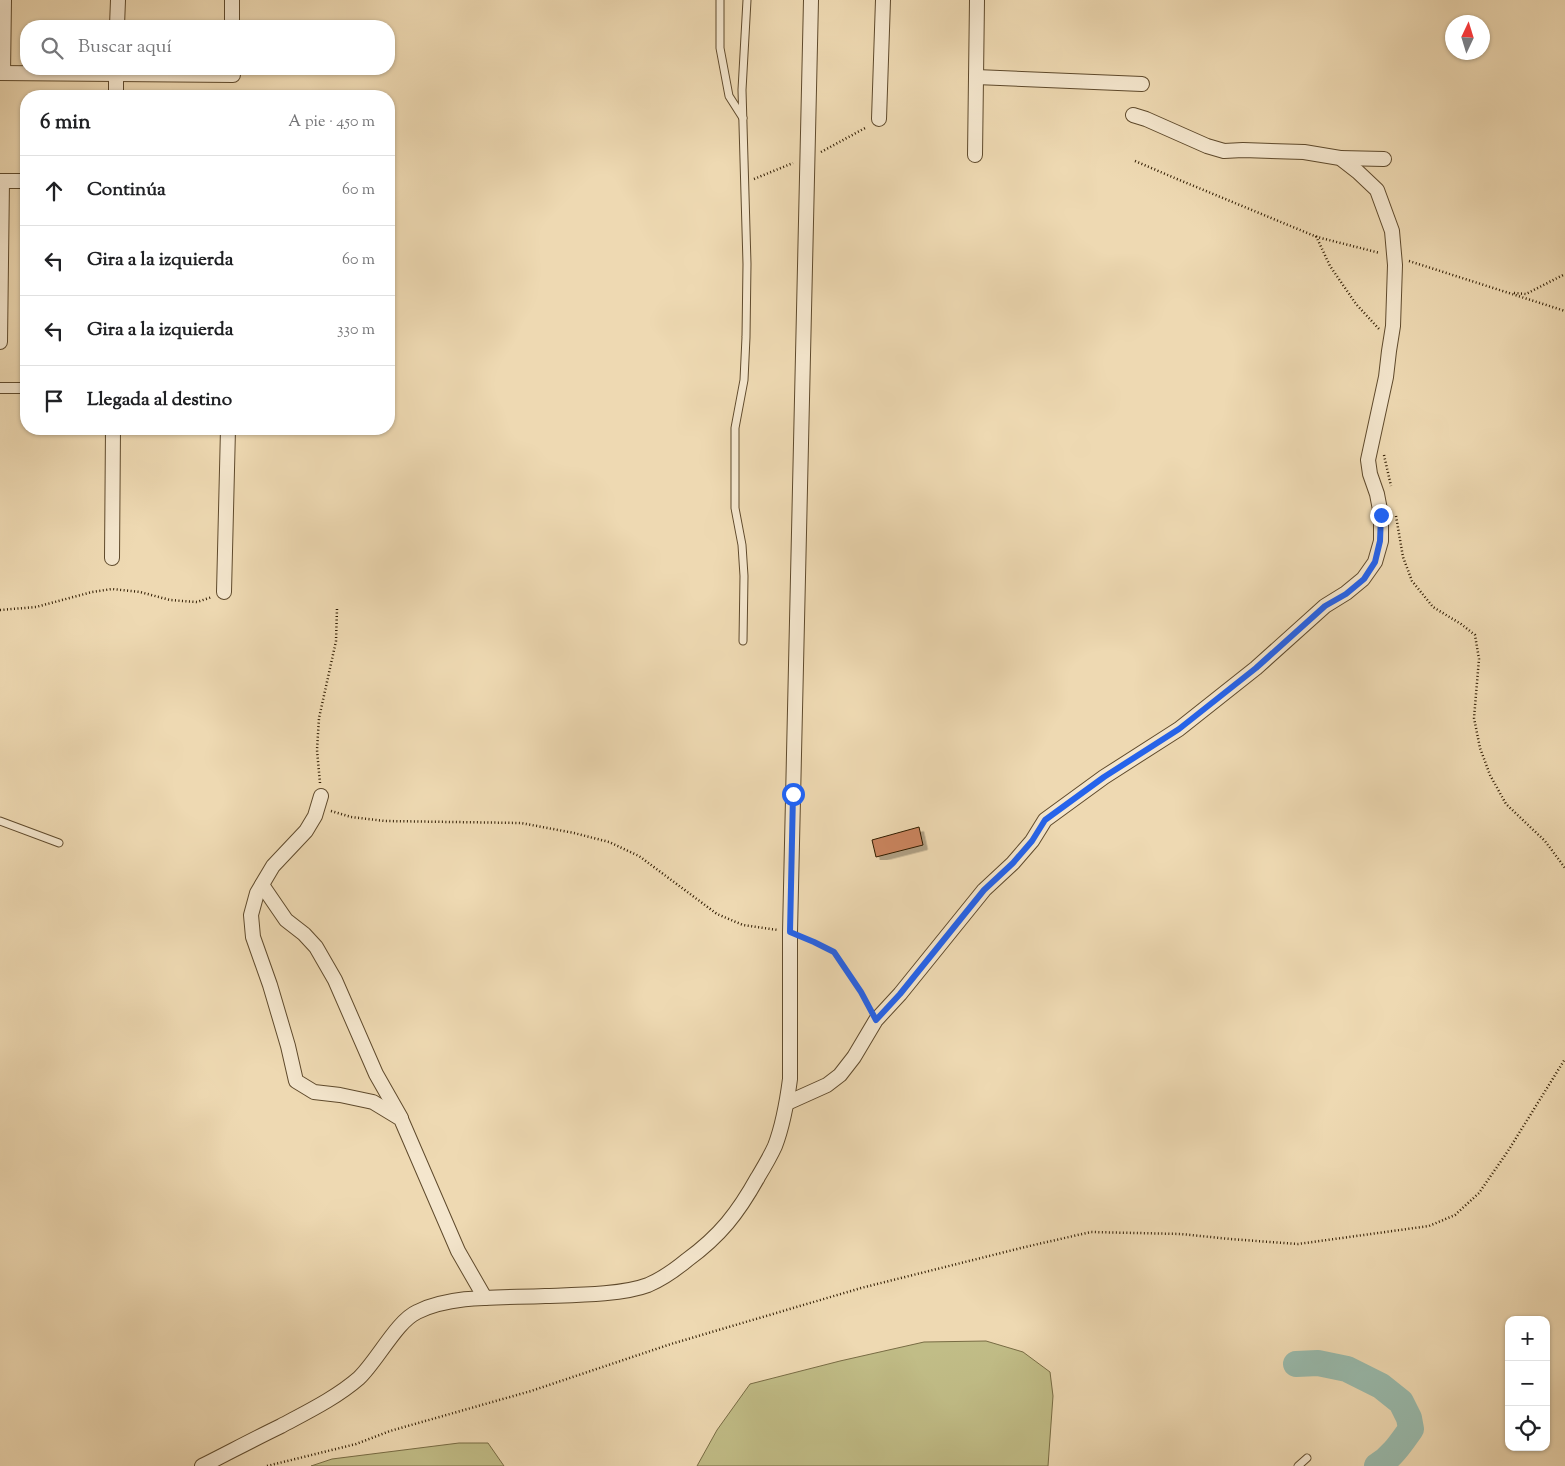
<!DOCTYPE html>
<html lang="es">
<head>
<meta charset="utf-8">
<style>
  :root { --surface:#fff; --page:#f2f2f2; --text:#202124; --muted:#757577; --line:#e0e0e0 }
  body { margin:0; font-family:"Sorts Mill Goudy",serif; background:var(--page); color:var(--text) }
  .controls { position:absolute; right:15px; bottom:15px; display:grid; overflow:hidden; border-radius:10px; box-shadow:0 1px 4px #0004 }
  .controls button { width:45px; height:45px; display:grid; place-items:center; padding:0; border:0; border-bottom:1px solid var(--line); background:var(--surface); color:var(--text); font:25px sans-serif }
  .compass { position:absolute; left:1445px; top:15px; width:45px; height:45px; border-radius:50%; background:var(--surface); box-shadow:0 1px 4px #0004; rotate:4deg }
  .stop { position:absolute; width:15px; height:15px; margin:-11px; border:4px solid #2563eb; border-radius:50%; background:#fff }
  .stop.end { background:#2563eb; border-color:#fff; box-shadow:0 1px 5px #0008 }
  .list { margin:0; padding:0; list-style:none }
  h2 { display:flex; justify-content:space-between; align-items:center; height:65px; margin:0; padding:0 20px; font-size:21px }
  h2 small { font-size:16px; font-weight:400; color:var(--muted) }
  .list li { display:grid; grid-template-columns:32px 1fr auto; gap:15px; align-items:center; box-sizing:border-box; height:70px; padding:0 20px; border-top:1px solid var(--line) }
  .list b { display:block; font-size:19px; white-space:nowrap }
  .list em { font-size:16px; font-style:normal; color:var(--muted) }
  .icon { flex:none; width:28px; height:28px; fill:none; stroke:currentColor; stroke-width:2; stroke-linecap:round; stroke-linejoin:round }
  .map { position:relative; flex:none; width:1565px; height:1466px; overflow:hidden }
  .search { position:absolute; background:var(--surface); box-shadow:0 1px 4px #0004; left:20px; top:20px; width:375px; height:55px; display:flex; align-items:center; gap:12px; box-sizing:border-box; padding:0 18px; border-radius:20px; color:var(--muted); font-size:19px }
  .panel { position:absolute; background:var(--surface); box-shadow:0 1px 4px #0004; left:20px; top:90px; width:375px; height:345px; border-radius:20px }
  .map>svg:first-child { display:block }
</style>
</head>
<body>
<div class="map">
<svg width="1565" height="1466" viewBox="0 0 1565 1466">
  <defs>
    <filter id="shadow"><feDropShadow dx="4.5" dy="4.5" stdDeviation="0" flood-color="#0004"/></filter>
  </defs>
  <rect width="100%" height="100%" fill="#eed9b2"/>
  <filter id="stains"><feTurbulence type="fractalNoise" baseFrequency=".004" numOctaves="4"/><feColorMatrix values="0 0 0 0 .2 0 0 0 0 .09 0 0 0 0 .02 0 0 0 .5 -.17"/></filter>
  <radialGradient id="worn" r=".72"><stop offset=".6" stop-color="#630" stop-opacity="0"/><stop offset="1" stop-color="#630" stop-opacity=".3"/></radialGradient>
  <!-- green -->
  <g fill="#c1bd87" stroke="#786c44">
    <path d="M 986,1341 L 1023,1352 L 1050,1372 L 1053,1396 L 1048,1466 L 697,1466 L 717,1430 L 750,1384 L 840,1361 L 924,1342 Z"/>
    <path d="M 459,1443 L 488,1443 L 504,1466 L 311,1466 L 332,1459 Z"/>
  </g>
  <g fill="none" stroke-linecap="round" stroke-linejoin="round">
    <!-- river -->
    <path stroke="#99baac" stroke-width="26" d="M 1296,1364 L 1318,1363 L 1347,1369 L 1381,1386 L 1401,1402 L 1409,1418 L 1411,1429 C 1401,1443 1392,1457 1377,1466"/>
  </g>
  <!-- building -->
  <path fill="#cb855e" stroke="#2f1b00" filter="url(#shadow)" d="M 919,827 L 923,845 L 876,857 L 872,840 Z"/>
  <g fill="none" stroke-linecap="round" stroke-linejoin="round">
    <!-- service casing -->
    <g stroke="#5f4a2c" stroke-width="9">
      <g id="service">
        <path d="M 720,0 L 720,48 L 729,96 L 743,118"/>
        <path d="M 743,641 L 744,576 L 742,545 L 735,508 L 735,428 L 744,380 L 746,337 L 747,264 L 742,90 L 747,0"/>
        <path d="M 0,821 L 59,843"/>
        <path d="M 1298,1466 L 1307,1458"/>
      </g>
    </g>
    <!-- pedestrian casing -->
    <g stroke="#5f4a2c" stroke-width="12">
      <path id="pedestrian" d="M 0,388 L 26,388"/>
    </g>
    <!-- minor casing -->
    <g stroke="#5f4a2c" stroke-width="16">
      <g id="minor">
        <path d="M 232,0 L 232,26"/>
        <path d="M 117,26 L 118,0"/>
        <path d="M 0,73 L 233,75 L 233,69"/>
        <path d="M 3,73 L 4,0"/>
        <path d="M 976,77 L 1142,84"/>
        <path d="M 116,96 L 116,69"/>
        <path d="M 879,119 L 883,0"/>
        <path d="M 975,155 L 977,0"/>
        <path d="M 1340,158 L 1384,159"/>
        <path d="M 0,181 L 26,181"/>
        <path d="M 0,342 L 2,181"/>
        <path d="M 112,558 L 113,429"/>
        <path d="M 224,592 L 228,429"/>
        <path d="M 321,796 L 315,816 L 306,831 L 273,866 L 257,893 L 251,915 L 253,937 L 270,985 L 288,1046 L 296,1081 L 314,1092 L 340,1095 L 373,1102 L 401,1119 L 458,1251 L 485,1298"/>
        <path d="M 262,885 L 286,920 L 304,934 L 316,947 L 335,980 L 376,1074 L 401,1118"/>
        <path d="M 787,1103 L 827,1085 L 840,1075 L 854,1057 L 876,1020 L 900,994 L 984,890 L 1013,863 L 1032,841 L 1045,820 L 1104,777 L 1179,729 L 1256,668 L 1325,606 L 1346,593 L 1363,579 L 1375,562 L 1381,541 L 1381,515 L 1377,494 L 1370,474 L 1368,460 L 1386,377 L 1389,351 L 1393,326 L 1395,265 L 1392,231 L 1377,190 L 1358,172 L 1340,158 L 1304,152 L 1243,150 L 1224,151 L 1207,146 L 1146,119 L 1133,115"/>
        <path d="M 202,1466 C 228,1453 254,1439 281,1426 C 307,1412 336,1398 359,1378 C 377,1361 397,1321 417,1312 C 452,1294 506,1298 545,1296 C 573,1295 622,1295 648,1285 C 662,1279 675,1270 687,1260 C 720,1236 738,1213 758,1177 C 764,1167 770,1157 775,1146 C 783,1125 787,1102 790,1079 L 790,932 L 811,0"/>
      </g>
    </g>
    <!-- path -->
    <g stroke="#2f1b00" stroke-width="2.5" stroke-dasharray="1 2.5" stroke-linecap="butt">
      <path d="M 821,152 L 867,127"/>
      <path d="M 1135,161 L 1177,179 L 1317,237 L 1380,253"/>
      <path d="M 754,179 L 793,163"/>
      <path d="M 1316,236 L 1330,266 L 1356,304 L 1379,329"/>
      <path d="M 1409,261 L 1565,311"/>
      <path d="M 1514,293 L 1526,294 L 1565,274"/>
      <path d="M 1384,455 L 1391,486"/>
      <path d="M 1396,516 L 1403,557 L 1412,581 L 1433,607 L 1461,624 L 1475,635 L 1479,659 L 1474,718 L 1480,748 L 1490,775 L 1506,804 L 1545,841 L 1565,868"/>
      <path d="M 0,610 L 36,607 L 92,592 L 112,589 L 140,592 L 170,600 L 197,602 L 212,597"/>
      <path d="M 320,783 L 317,750 L 319,718 L 336,641 L 337,609"/>
      <path d="M 331,811 L 351,817 L 385,821 L 521,823 L 574,833 L 609,842 L 639,856 L 717,914 L 743,925 L 778,930"/>
      <path d="M 804,938 L 834,952 L 849,972 L 870,1008"/>
      <path d="M 267,1466 L 356,1444 L 390,1431 L 531,1391 L 671,1344 L 861,1288 L 1025,1247 L 1091,1232 L 1181,1234 L 1230,1239 L 1298,1244 L 1429,1226 L 1455,1215 L 1479,1193 L 1508,1151 L 1565,1059"/>
    </g>
    <!-- service -->
    <use href="#service" stroke="#f4e6cd" stroke-width="7"/>
    <!-- pedestrian -->
    <use href="#pedestrian" stroke="#f4e6cd" stroke-width="10"/>
    <!-- minor -->
    <use href="#minor" stroke="#f4e6cd" stroke-width="14"/>
  </g>
  <g fill="none" stroke-linecap="round" stroke-linejoin="round">
    <!-- route -->
    <path stroke="#2563eb" stroke-width="6" d="M 793,794 L 790,932 L 814,942 L 834,952 L 861,992 L 876,1020 L 900,994 L 984,890 L 1013,863 L 1032,841 L 1045,820 L 1104,777 L 1179,729 L 1256,668 L 1325,606 L 1346,594 L 1364,579 L 1375,562 L 1380,541 L 1381,515"/>
  </g>
  <rect width="100%" height="100%" filter="url(#stains)"/>
  <rect width="100%" height="100%" fill="url(#worn)"/>
</svg>
<div class="controls">
<button>+</button>
<button>−</button>
<button><svg class="icon" aria-label="locate" viewBox="0 0 24 24"><circle cx="12" cy="12" r="6"/><path d="M12 2v4M12 18v4M2 12h4M18 12h4"/></svg></button>
</div>
<svg class="compass" viewBox="-18 -18 36 36"><path d="M0-13l5 13h-10z" fill="#e53935"/><path d="M0 13l5-13h-10z" fill="#757577"/></svg>
<div class="stop" style="left:793px;top:794px"></div>
<div class="stop end" style="left:1381px;top:515px"></div>
<div class="search"><svg class="icon" aria-label="search" viewBox="0 0 24 24"><circle cx="10" cy="10" r="6"/><path d="M15 15l6 6"/></svg>Buscar aquí</div>
<section class="panel">
<h2>6 min<small>A pie · 450 m</small></h2>
<ul class="list">
<li><svg class="icon" aria-label="ahead" viewBox="0 0 24 24"><path d="M12 20V5M6 11l6-6 6 6"/></svg><div><b>Continúa</b></div><em>60 m</em></li>
<li><svg class="icon" aria-label="left" viewBox="0 0 24 24"><path d="M17 20v-9H6M10 6l-5 5 5 5"/></svg><div><b>Gira a la izquierda</b></div><em>60 m</em></li>
<li><svg class="icon" aria-label="left" viewBox="0 0 24 24"><path d="M17 20v-9H6M10 6l-5 5 5 5"/></svg><div><b>Gira a la izquierda</b></div><em>330 m</em></li>
<li><svg class="icon" aria-label="arrive" viewBox="0 0 24 24"><path d="M6 21V4h12l-3 4 3 4H6"/></svg><div><b>Llegada al destino</b></div></li>
</ul>
</section>
</div>
</body>
</html>
